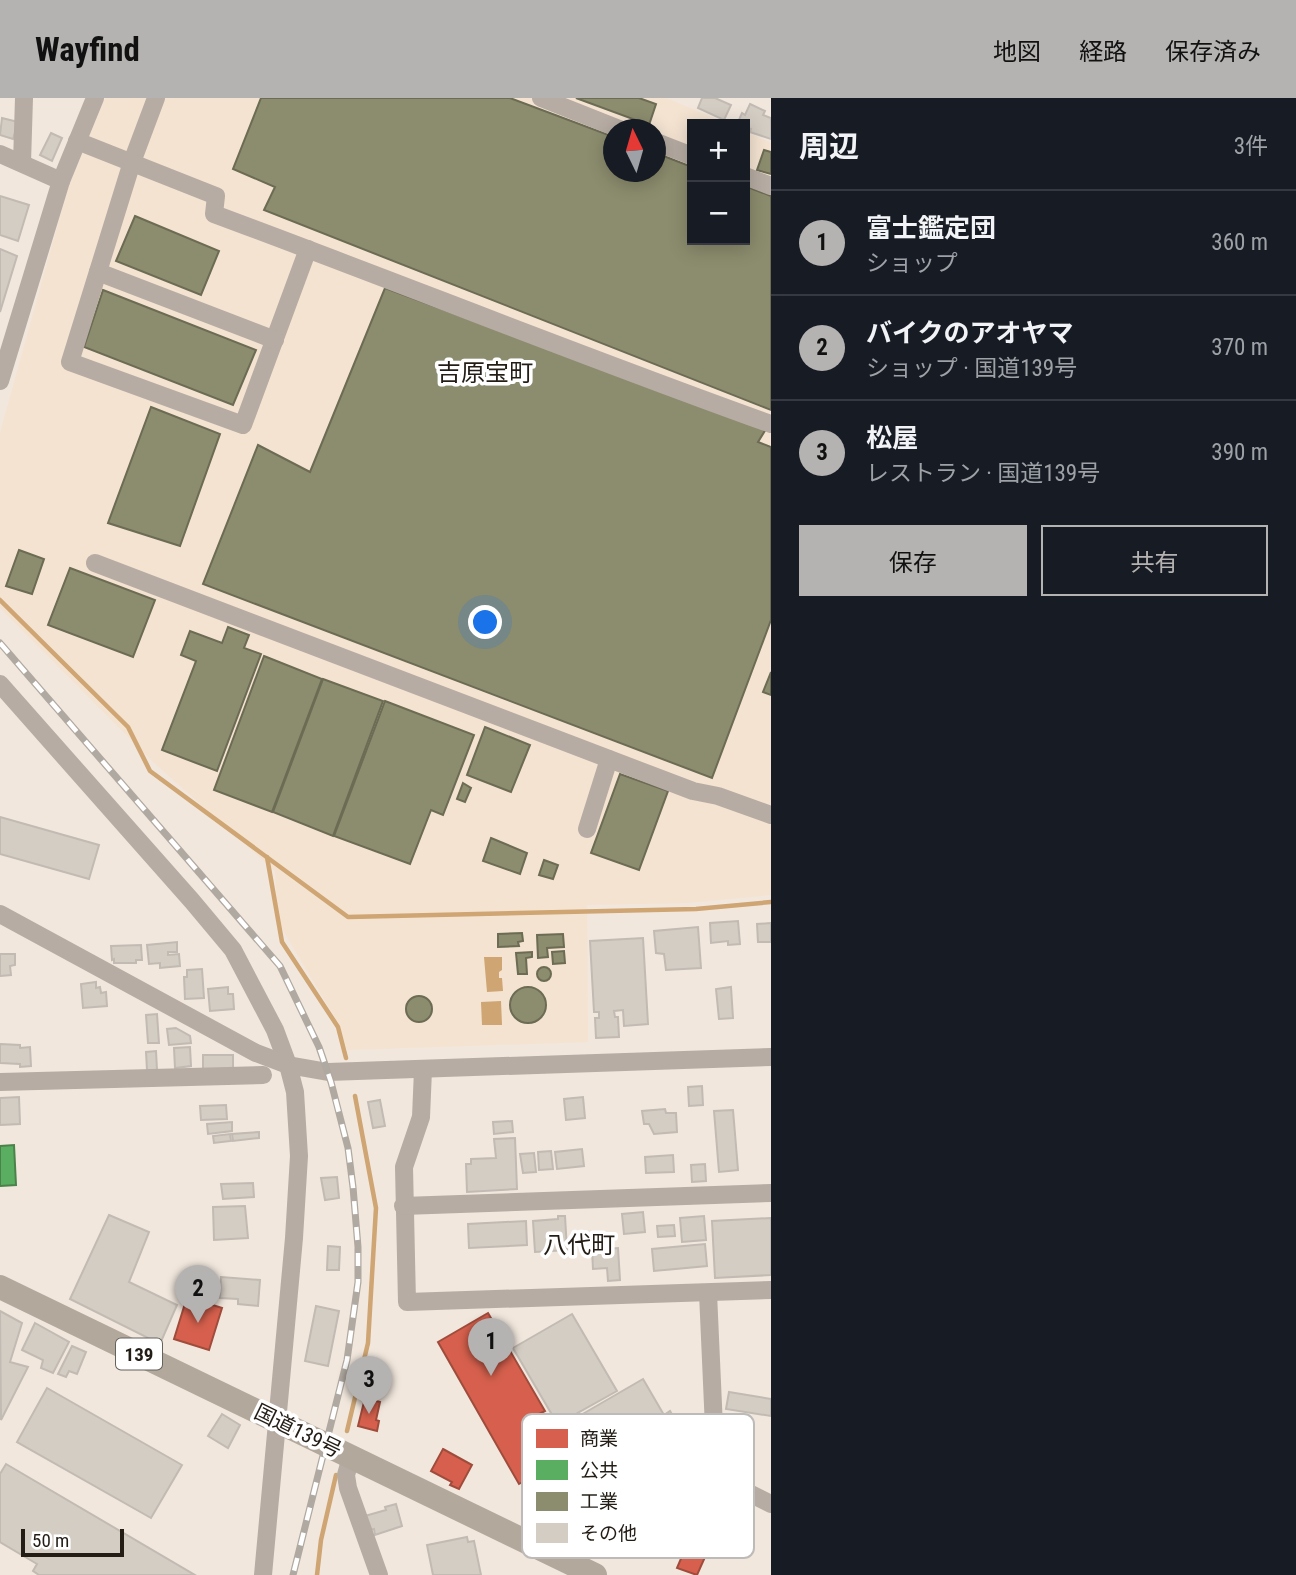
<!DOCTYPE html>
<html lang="ja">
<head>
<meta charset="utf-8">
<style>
  :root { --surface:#171b24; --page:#20242c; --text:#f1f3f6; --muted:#9ea1a6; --line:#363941; --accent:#b5b3b1 }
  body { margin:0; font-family:"Roboto Condensed","Noto Sans JP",sans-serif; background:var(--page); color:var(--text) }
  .controls { position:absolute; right:21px; top:21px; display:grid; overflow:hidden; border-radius:0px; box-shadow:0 4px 18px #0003 }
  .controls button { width:63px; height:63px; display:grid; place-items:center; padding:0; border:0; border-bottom:2px solid var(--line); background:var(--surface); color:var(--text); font:35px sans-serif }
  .compass { position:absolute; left:603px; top:21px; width:63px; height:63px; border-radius:50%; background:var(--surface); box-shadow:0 4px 18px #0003; rotate:355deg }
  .scale { position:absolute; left:21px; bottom:18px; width:103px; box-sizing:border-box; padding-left:7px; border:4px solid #231d16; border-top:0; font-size:19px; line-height:24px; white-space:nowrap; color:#231d16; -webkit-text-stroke:5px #fff; paint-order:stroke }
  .you { position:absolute; left:486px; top:525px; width:24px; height:24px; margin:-18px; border:5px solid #fff; border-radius:50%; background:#1a73e8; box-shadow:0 0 0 10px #1a73e833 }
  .badge { display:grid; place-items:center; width:46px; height:46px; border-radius:50%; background:var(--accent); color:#111; font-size:23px; font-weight:700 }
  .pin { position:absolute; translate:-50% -58px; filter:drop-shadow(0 2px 4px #0008) }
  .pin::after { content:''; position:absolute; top:37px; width:24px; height:21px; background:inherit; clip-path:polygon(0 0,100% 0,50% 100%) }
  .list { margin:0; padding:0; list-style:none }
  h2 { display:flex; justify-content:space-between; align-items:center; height:91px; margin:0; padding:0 28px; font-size:30px }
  h2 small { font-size:23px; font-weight:400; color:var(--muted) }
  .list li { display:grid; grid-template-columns:46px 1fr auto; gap:21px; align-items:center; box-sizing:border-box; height:105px; padding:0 28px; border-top:2px solid var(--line) }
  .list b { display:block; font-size:26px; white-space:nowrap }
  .list p { margin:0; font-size:23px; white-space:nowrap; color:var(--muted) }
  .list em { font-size:23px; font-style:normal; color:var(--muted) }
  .actions { display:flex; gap:14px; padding:21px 28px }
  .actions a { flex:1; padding:16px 0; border:2px solid var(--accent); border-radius:0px; text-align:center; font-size:24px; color:var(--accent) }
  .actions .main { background:var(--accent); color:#111 }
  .map { position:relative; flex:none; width:771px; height:1477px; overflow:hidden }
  header { display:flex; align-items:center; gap:42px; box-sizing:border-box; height:98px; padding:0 35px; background:var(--accent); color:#111 }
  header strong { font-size:33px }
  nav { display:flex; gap:38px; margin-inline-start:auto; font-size:24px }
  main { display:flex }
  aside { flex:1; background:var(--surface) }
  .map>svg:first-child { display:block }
</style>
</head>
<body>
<header>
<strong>Wayfind</strong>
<nav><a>地図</a><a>経路</a><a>保存済み</a></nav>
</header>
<main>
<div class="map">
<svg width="771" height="1477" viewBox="0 0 771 1477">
  <rect width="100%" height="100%" fill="#f1e7dd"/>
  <!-- built -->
  <path fill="#f4e3d1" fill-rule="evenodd" d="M 105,0 L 666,0 L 728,26 L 692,26 L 692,142 L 745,142 L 745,33 L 771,45 L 771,797 L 687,805 L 587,807 L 588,944 L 347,952 L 338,925 L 278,824 L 275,773 L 151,662 L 0,510 L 0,335 L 68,90 ZM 614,32 L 656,32 L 656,74 L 614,74 Z"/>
  <!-- water -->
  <g fill="#cea573">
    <path d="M 484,859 L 502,859 L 502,872 L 499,874 L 499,880 L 502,880 L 503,893 L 487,894 Z"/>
    <path d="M 501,903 L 502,927 L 482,927 L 481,904 Z"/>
  </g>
  <!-- shops -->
  <g fill="#d6604d" stroke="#a04c3c" stroke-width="2">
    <path d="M 187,1199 L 222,1210 L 209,1252 L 174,1241 Z"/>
    <path d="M 488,1215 L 545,1313 L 535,1318 L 561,1362 L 519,1386 L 438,1244 Z"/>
    <path d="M 365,1300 L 380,1304 L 376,1322 L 379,1323 L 377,1333 L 358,1328 Z"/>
    <path d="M 443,1351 L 472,1367 L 459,1391 L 450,1387 L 452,1384 L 431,1373 Z"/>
    <path d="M 691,1429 L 710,1439 L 706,1448 L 709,1450 L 697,1477 L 677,1470 L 683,1456 L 679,1454 Z"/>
  </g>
  <!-- public -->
  <path fill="#5aae61" stroke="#4a824a" stroke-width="2" d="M 14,1047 L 16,1087 L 0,1088 L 0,1048 Z"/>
  <!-- industry -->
  <g fill="#8c8c6e" stroke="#6c6b54" stroke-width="2">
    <path d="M 261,0 L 510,0 L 614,39 L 614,74 L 656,74 L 656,55 L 692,69 L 692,142 L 745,142 L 745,88 L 771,98 L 771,312 L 264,112 L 275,89 L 233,71 Z"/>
    <path d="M 576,0 L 639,0 L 656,6 L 649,27 Z"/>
    <path d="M 764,52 L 771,54 L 771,76 L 757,72 Z"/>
    <path d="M 135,118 L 219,153 L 201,197 L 116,163 Z"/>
    <path d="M 385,190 L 766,331 L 758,344 L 771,349 L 771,522 L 712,680 L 203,486 L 258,347 L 310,374 Z"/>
    <path d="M 103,192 L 256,252 L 233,307 L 84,249 Z"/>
    <path d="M 151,309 L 220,336 L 180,448 L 108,425 Z"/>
    <path d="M 19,452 L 44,461 L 32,496 L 6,488 Z"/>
    <path d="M 70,470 L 155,502 L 133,559 L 48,527 Z"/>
    <path d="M 228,529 L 249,537 L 244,550 L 261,556 L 217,673 L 162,652 L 196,563 L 181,557 L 190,533 L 222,545 Z"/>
    <path d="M 264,558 L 322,581 L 272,714 L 214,692 Z"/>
    <path d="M 771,574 L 771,597 L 763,594 Z"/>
    <path d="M 323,581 L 383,603 L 333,738 L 273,714 Z"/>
    <path d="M 385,603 L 474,637 L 443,717 L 431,712 L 410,766 L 334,738 Z"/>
    <path d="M 485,629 L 530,647 L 511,694 L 467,677 Z"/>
    <path d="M 620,676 L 668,693 L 639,772 L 591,755 Z"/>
    <path d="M 463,685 L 471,690 L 465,704 L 457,701 Z"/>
    <path d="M 491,740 L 527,755 L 520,776 L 483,763 Z"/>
    <path d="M 544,762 L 558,767 L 553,781 L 539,777 Z"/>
    <path d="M 522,835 L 523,843 L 518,844 L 519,848 L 498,849 L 498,836 Z"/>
    <path d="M 563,836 L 564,849 L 547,850 L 548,859 L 538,860 L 537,837 Z"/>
    <path d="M 564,853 L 565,865 L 553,866 L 552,854 Z"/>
    <path d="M 532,854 L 532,859 L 526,860 L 527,876 L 518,876 L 516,855 Z"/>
    <circle cx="544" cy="876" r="7"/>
    <circle cx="528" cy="907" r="18"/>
    <circle cx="419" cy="911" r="13"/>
  </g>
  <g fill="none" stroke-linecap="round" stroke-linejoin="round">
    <!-- stream -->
    <g stroke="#cea573" stroke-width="4.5">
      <path d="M 0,502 L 128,629 L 150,673 L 348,819 L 696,811 L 771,804"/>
      <path d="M 267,759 L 282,844 L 338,929 L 346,960"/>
      <path d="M 347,1333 L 368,1245 L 376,1110 L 355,998"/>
      <path d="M 317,1477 L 321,1442 L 336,1377"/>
    </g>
  </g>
  <!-- building -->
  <g fill="#d4cdc4" stroke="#c2bbb3" stroke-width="2">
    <path d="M 702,0 L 715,0 L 731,7 L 724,22 L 698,10 Z"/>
    <path d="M 750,6 L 765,13 L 763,17 L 771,20 L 771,41 L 750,34 L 751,31 L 745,29 L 745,26 L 738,24 L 742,15 L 745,17 Z"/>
    <path d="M 2,20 L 18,24 L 13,41 L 0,37 Z"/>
    <path d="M 51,35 L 62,40 L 52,63 L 40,57 Z"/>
    <path d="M 0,98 L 29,107 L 18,143 L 0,137 Z"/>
    <path d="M 0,151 L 17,158 L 0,214 Z"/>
    <path d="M 0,719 L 99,747 L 89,781 L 0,756 Z"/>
    <path d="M 738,823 L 740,846 L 728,847 L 728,843 L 711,845 L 710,825 Z"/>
    <path d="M 771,825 L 771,844 L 758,844 L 757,826 Z"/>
    <path d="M 698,829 L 701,870 L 666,872 L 664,856 L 656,855 L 654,833 Z"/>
    <path d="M 643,840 L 648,926 L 624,928 L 623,912 L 614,913 L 615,919 L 618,919 L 619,939 L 596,940 L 595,920 L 599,920 L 599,914 L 594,914 L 590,843 Z"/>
    <path d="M 177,844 L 177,854 L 168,854 L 168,857 L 179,856 L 180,868 L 160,870 L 160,865 L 149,866 L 147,847 Z"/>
    <path d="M 141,847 L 142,862 L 136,862 L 136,865 L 114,865 L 114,861 L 112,862 L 111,848 Z"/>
    <path d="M 0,856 L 15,856 L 15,867 L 10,868 L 11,877 L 0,878 Z"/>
    <path d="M 202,871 L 204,900 L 185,901 L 184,879 L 187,879 L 187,872 Z"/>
    <path d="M 96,884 L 96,890 L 100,889 L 101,895 L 106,894 L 107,908 L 83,910 L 81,886 Z"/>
    <path d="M 228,889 L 228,896 L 233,896 L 234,911 L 210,913 L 208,891 Z"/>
    <path d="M 731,889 L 733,920 L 719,921 L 716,891 Z"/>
    <path d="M 157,916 L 159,945 L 148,945 L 146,917 Z"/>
    <path d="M 176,930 L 190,938 L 191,945 L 169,947 L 167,931 Z"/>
    <path d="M 0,946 L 20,947 L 20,950 L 30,949 L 31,968 L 20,969 L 20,966 L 0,965 Z"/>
    <path d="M 190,949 L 191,968 L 175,970 L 174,950 Z"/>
    <path d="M 156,953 L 157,972 L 147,972 L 146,954 Z"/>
    <rect x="203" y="957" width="30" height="14"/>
    <path d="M 702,988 L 703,1007 L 689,1008 L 688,989 Z"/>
    <path d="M 19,999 L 20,1026 L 0,1027 L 0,1000 Z"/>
    <path d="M 583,999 L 585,1020 L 566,1022 L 564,1001 Z"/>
    <path d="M 380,1002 L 385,1028 L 373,1030 L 368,1004 Z"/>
    <path d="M 226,1007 L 227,1021 L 201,1022 L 200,1008 Z"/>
    <path d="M 665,1011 L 666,1015 L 676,1015 L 677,1034 L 654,1036 L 649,1026 L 644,1026 L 642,1013 Z"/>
    <path d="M 733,1012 L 738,1072 L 719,1074 L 714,1013 Z"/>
    <path d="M 512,1023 L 513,1034 L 494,1036 L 493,1024 Z"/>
    <path d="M 232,1024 L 232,1033 L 208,1036 L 207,1026 Z"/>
    <path d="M 259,1034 L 259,1040 L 233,1043 L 232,1036 Z"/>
    <path d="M 230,1036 L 231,1043 L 214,1045 L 213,1038 Z"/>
    <path d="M 515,1040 L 517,1091 L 467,1094 L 466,1066 L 471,1066 L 471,1061 L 496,1060 L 494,1041 Z"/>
    <path d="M 582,1051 L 584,1068 L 557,1071 L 555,1054 Z"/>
    <path d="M 551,1053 L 553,1071 L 539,1072 L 538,1054 Z"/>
    <path d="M 534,1055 L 536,1074 L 523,1075 L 520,1056 Z"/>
    <path d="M 673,1057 L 674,1074 L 646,1075 L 645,1059 Z"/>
    <path d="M 705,1066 L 706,1083 L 692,1084 L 691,1067 Z"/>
    <path d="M 337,1079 L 339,1100 L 325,1102 L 321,1080 Z"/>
    <path d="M 253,1085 L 254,1099 L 223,1101 L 221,1086 Z"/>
    <path d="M 245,1108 L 248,1140 L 214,1142 L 213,1109 Z"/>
    <path d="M 643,1114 L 645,1134 L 624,1136 L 622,1116 Z"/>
    <path d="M 109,1117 L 149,1134 L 129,1184 L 177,1207 L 160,1246 L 70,1201 Z"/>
    <path d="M 558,1118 L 565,1118 L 567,1152 L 535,1154 L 533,1123 L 558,1121 Z"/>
    <path d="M 704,1118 L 706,1142 L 682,1144 L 680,1120 Z"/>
    <path d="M 771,1120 L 771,1177 L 715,1180 L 712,1123 Z"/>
    <path d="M 526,1123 L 527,1147 L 469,1150 L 468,1126 Z"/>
    <path d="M 674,1127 L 675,1138 L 658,1139 L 657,1128 Z"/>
    <path d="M 705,1146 L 707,1168 L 654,1173 L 652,1151 Z"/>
    <path d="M 328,1148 L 340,1149 L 339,1172 L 327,1172 Z"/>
    <path d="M 618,1150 L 620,1182 L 608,1183 L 607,1170 L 593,1171 L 592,1152 Z"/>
    <path d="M 193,1177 L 215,1178 L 215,1200 L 207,1200 L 207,1194 L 193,1193 Z"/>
    <path d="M 221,1179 L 260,1182 L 258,1208 L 238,1206 L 238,1201 L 220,1200 Z"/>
    <path d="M 316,1208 L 339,1213 L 328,1268 L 305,1263 Z"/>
    <path d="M 0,1213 L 22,1225 L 10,1264 L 28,1269 L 1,1322 Z"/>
    <path d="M 572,1216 L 617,1293 L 567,1321 L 574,1333 L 565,1339 L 513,1250 Z"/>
    <path d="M 35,1225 L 69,1244 L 53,1275 L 41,1270 L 43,1262 L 22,1252 Z"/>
    <path d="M 72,1248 L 86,1254 L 77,1276 L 69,1273 L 66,1279 L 58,1276 Z"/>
    <path d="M 643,1281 L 664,1317 L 670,1313 L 699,1362 L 691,1366 L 713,1404 L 646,1443 L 574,1321 Z"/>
    <path d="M 47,1290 L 182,1367 L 151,1420 L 17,1344 Z"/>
    <path d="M 729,1294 L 771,1301 L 771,1318 L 726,1311 Z"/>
    <path d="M 222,1316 L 240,1327 L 228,1350 L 208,1338 Z"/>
    <path d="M 6,1366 L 195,1477 L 39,1477 L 33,1473 L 37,1466 L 0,1444 L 0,1376 Z"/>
    <path d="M 396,1406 L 402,1428 L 375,1437 L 374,1431 L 369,1432 L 365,1418 L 386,1412 L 385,1409 Z"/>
    <path d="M 467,1439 L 468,1444 L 474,1443 L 481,1477 L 433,1477 L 427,1447 Z"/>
  </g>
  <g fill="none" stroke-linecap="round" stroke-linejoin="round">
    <!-- minor -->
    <g stroke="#b6aca3" stroke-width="18">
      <path d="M 156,0 L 132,64 L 70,264 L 243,327 L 308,151"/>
      <path d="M 541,0 L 622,32"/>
      <path d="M 77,43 L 216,98 L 214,116 C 400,185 584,259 771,326"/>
      <path d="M 656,44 L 692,58"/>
      <path d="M 0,56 L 61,83"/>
      <path d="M 22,65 L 24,0"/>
      <path d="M 745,78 L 771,88"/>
      <path d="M 98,174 L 275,242"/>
      <path d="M 0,283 L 61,83 L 95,0"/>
      <path d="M 95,465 L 693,693 L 718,698 L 771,717"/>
      <path d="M 0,586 L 192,803 L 233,852 L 275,932 L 288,967 L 295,994 L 299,1058 L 294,1140 L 263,1477"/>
      <path d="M 587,731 L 609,661"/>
      <path d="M 0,816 L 256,955 L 288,967 L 328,974 L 771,959"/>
      <path d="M 423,972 L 421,1019 L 404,1069 L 407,1204 L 771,1192"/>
      <path d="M 0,984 L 263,977"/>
      <path d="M 403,1108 L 771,1095"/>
      <path d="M 708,1195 L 715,1352 L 735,1388 L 771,1406"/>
      <path d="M 351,1359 L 346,1377 L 348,1390 L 379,1477"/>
    </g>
    <!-- highway -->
    <path stroke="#b3a89c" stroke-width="24" d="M 0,1189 L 595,1477"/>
    <!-- rail casing -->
    <g stroke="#b0a9a1" stroke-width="7">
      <path id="rail" d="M 0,545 L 280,868 L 319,949 L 331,984 L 348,1050 L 353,1089 L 358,1149 L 358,1184 L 347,1262 L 293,1477"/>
    </g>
    <!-- rail -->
    <use href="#rail" stroke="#fff" stroke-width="4.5" stroke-dasharray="13" stroke-linecap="butt"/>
  </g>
  <g text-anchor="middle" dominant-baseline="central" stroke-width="7" stroke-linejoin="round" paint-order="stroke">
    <!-- shield labels -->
    <rect fill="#fff" stroke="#65615c" stroke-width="2" x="116" y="1240.5" width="46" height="31" rx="5"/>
    <g font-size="19" font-weight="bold" fill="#231d16">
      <text x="139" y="1256">139</text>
    </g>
    <!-- street labels -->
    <g font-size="21" fill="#231d16" stroke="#fff">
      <text transform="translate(298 1333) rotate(26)">国道139号</text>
    </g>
    <!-- quarter labels -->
    <g font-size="24" fill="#231d16" stroke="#fff">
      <text x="485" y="275">吉原宝町</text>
      <text x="579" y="1147">八代町</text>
    </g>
  </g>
  <!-- legend -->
  <rect x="522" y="1316" width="232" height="144" rx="10" fill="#fff" stroke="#bdbbb9" stroke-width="2"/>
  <rect x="536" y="1331" width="32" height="19" fill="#d6604d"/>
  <rect x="536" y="1362" width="32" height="20" fill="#5aae61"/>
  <rect x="536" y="1394" width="32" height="19" fill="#8c8c6e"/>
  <rect x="536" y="1425" width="32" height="20" fill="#d4cdc4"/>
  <g font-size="19" fill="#231d16">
    <text x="580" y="1347">商業</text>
    <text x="580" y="1379">公共</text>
    <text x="580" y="1410">工業</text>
    <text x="580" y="1442">その他</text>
  </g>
</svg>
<div class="controls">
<button>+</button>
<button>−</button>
</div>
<svg class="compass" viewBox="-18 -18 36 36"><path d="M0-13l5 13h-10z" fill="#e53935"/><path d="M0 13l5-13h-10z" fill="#9ea1a6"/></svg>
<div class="scale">50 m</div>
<div class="you"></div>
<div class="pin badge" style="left:491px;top:1278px">1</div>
<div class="pin badge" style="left:198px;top:1225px">2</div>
<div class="pin badge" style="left:369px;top:1316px">3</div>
</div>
<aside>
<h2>周辺<small>3件</small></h2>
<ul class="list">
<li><span class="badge">1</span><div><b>富士鑑定団</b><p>ショップ</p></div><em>360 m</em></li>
<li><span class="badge">2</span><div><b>バイクのアオヤマ</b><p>ショップ · 国道139号</p></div><em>370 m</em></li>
<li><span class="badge">3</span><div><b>松屋</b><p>レストラン · 国道139号</p></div><em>390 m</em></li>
</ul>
<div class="actions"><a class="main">保存</a><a>共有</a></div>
</aside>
</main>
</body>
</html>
